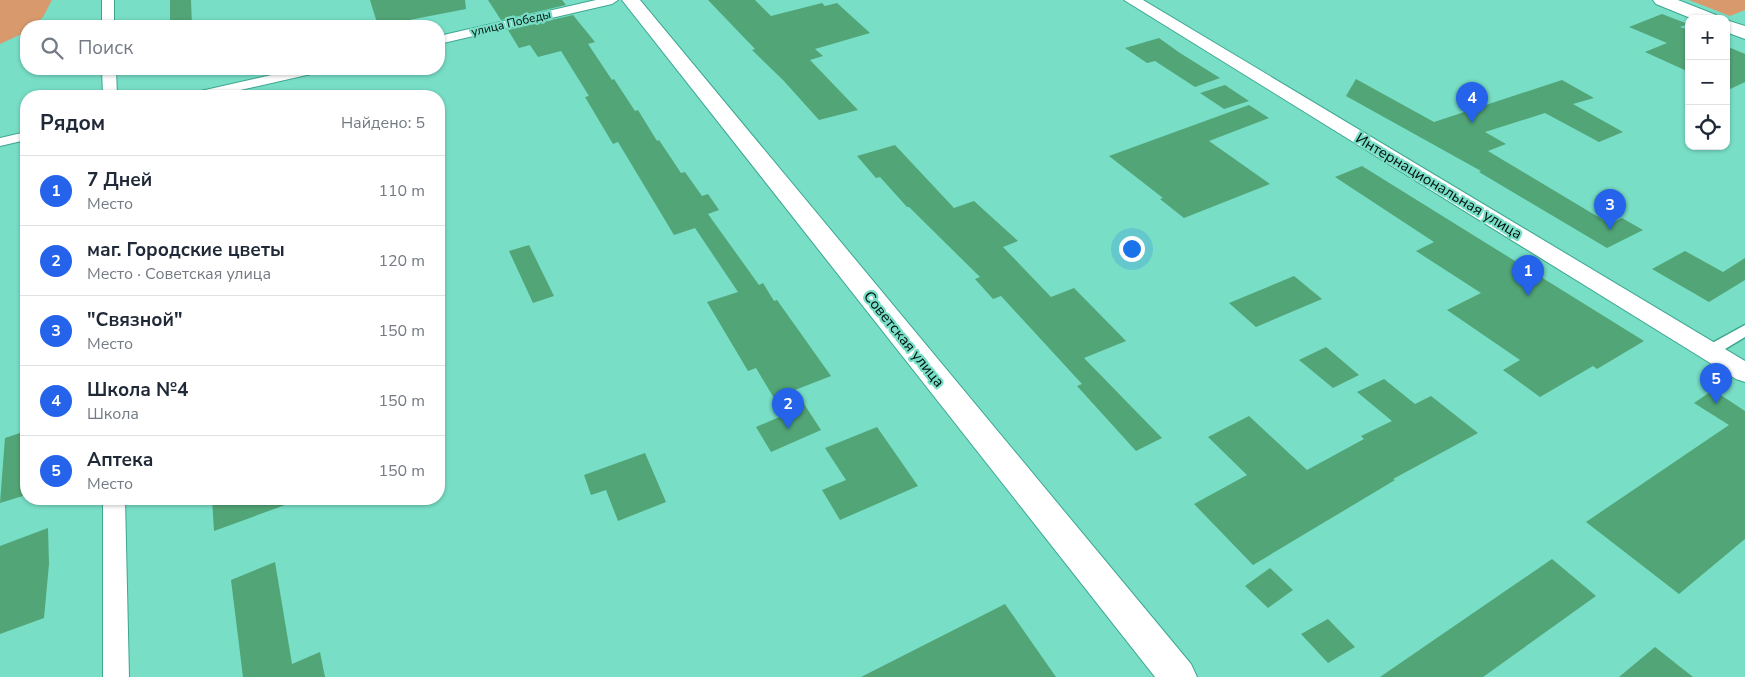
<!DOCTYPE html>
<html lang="ru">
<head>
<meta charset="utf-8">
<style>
  :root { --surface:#fff; --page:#f6f6f7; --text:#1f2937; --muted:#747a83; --line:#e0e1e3; --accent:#2563eb }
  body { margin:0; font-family:"Nunito Sans",sans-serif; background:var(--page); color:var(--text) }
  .controls { position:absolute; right:15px; top:15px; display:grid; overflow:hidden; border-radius:10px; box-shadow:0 1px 4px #0004 }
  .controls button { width:45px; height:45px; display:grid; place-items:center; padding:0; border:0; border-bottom:1px solid var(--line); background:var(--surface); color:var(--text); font:25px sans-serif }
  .you { position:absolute; left:1131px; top:248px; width:18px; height:18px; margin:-12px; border:4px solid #fff; border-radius:50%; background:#1a73e8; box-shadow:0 0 0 8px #1a73e833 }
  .badge { display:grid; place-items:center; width:32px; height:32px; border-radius:50%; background:var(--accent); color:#fff; font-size:16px; font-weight:700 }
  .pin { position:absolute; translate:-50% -41px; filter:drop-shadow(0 1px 2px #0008) }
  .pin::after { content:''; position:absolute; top:26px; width:18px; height:15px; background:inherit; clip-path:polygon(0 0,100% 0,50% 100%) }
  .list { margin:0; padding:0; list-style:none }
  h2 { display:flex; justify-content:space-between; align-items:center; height:65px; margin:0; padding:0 20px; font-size:21px }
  h2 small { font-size:16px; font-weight:400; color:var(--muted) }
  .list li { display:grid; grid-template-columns:32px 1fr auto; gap:15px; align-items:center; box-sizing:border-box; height:70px; padding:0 20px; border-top:1px solid var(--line) }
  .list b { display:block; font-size:19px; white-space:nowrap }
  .list p { margin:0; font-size:16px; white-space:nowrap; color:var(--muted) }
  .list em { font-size:16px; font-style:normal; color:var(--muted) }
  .icon { flex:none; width:28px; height:28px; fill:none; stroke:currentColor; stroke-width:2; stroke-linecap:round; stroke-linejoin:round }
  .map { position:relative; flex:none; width:1745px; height:677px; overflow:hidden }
  .search { position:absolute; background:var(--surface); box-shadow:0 1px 4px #0004; left:20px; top:20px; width:425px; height:55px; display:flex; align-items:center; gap:12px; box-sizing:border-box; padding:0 18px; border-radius:20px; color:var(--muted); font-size:19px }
  .panel { position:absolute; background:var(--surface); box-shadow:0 1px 4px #0004; left:20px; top:90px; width:425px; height:415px; border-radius:20px }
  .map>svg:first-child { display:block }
</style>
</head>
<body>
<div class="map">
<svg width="1745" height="677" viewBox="0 0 1745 677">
  <rect width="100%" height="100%" fill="#78dec6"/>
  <!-- green -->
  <g fill="#d89a6d">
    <path d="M 0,0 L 52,0 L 43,17 L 34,26 L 26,26 L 26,32 L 0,44 Z"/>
    <path d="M 1689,0 L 1745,0 L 1745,10 L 1730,16 Z"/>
  </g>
  <!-- building -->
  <g fill="#52a576">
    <path d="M 170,0 L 191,0 L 192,26 L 170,26 Z"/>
    <path d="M 370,0 L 465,0 L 466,9 L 378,26 Z"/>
    <path d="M 488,0 L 562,0 L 566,5 L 501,20 Z"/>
    <path d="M 708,0 L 755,0 L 771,16 L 822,3 L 825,6 L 837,3 L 870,33 L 815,49 L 823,56 L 810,60 L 858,110 L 819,120 L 783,80 L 752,50 L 755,49 Z"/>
    <path d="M 1662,14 L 1688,24 L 1680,27 L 1689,30 L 1689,72 L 1645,52 L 1667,43 L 1629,27 Z"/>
    <path d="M 573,15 L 595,42 L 588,44 L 612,80 L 614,79 L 635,111 L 638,110 L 657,141 L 659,140 L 681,173 L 685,172 L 702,196 L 708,194 L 719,210 L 708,214 L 759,285 L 763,283 L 774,301 L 777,300 L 831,376 L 795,390 L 821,430 L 771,452 L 756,427 L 784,415 L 756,368 L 748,371 L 707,302 L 738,292 L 695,228 L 674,235 L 618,142 L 613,144 L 585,97 L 589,96 L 561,51 L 538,57 L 530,45 L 519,48 L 508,30 Z"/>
    <path d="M 1159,38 L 1180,53 L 1220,78 L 1195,87 L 1155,61 L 1147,63 L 1125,48 Z"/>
    <path d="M 1726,46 L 1745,54 L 1745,82 L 1726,91 Z"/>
    <path d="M 1356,79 L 1434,122 L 1562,80 L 1594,98 L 1573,104 L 1623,132 L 1599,142 L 1545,113 L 1485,132 L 1506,144 L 1488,151 L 1610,224 L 1622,218 L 1643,230 L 1607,248 L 1479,172 L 1481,171 L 1346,96 Z"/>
    <path d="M 1225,85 L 1249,101 L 1224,109 L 1200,93 Z"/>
    <path d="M 1249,105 L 1269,118 L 1209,141 L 1270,184 L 1184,218 L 1160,199 L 1163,198 L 1109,156 Z"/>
    <path d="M 895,145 L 954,208 L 974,201 L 1018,241 L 1003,247 L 1051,297 L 1074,288 L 1126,341 L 1084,358 L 1162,438 L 1136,451 L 1077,386 L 1082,384 L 1001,296 L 993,299 L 975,279 L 980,277 L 909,207 L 907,207 L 880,177 L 876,178 L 857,156 Z"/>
    <path d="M 1362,166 L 1465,230 L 1644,341 L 1597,369 L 1593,366 L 1540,397 L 1503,370 L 1520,360 L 1447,310 L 1481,293 L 1416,251 L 1434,242 L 1335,177 Z"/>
    <path d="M 529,245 L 554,296 L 533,303 L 509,251 Z"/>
    <path d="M 1685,251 L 1723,272 L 1745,258 L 1745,280 L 1709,302 L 1652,269 Z"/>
    <path d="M 1294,276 L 1322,299 L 1256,327 L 1229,303 Z"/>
    <path d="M 1326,347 L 1359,375 L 1333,388 L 1299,360 Z"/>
    <path d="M 1384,379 L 1415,404 L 1431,396 L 1478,433 L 1393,479 L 1395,480 L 1253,565 L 1194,504 L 1247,475 L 1208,437 L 1249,416 L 1307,470 L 1364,439 L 1361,436 L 1392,421 L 1357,392 Z"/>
    <path d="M 1713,390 L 1745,411 L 1745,539 L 1679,594 L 1586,522 L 1729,425 L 1694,403 Z"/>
    <path d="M 877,427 L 918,486 L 840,520 L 822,490 L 846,480 L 825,448 Z"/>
    <path d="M 26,431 L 26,495 L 0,503 L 5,438 Z"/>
    <path d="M 645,453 L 666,502 L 618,521 L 606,490 L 591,495 L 584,475 Z"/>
    <path d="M 212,499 L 296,499 L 296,501 L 214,531 Z"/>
    <path d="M 48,528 L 49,564 L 44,618 L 0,634 L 0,546 Z"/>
    <path d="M 1552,559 L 1596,596 L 1483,677 L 1380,677 Z"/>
    <path d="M 275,562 L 292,664 L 320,652 L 325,677 L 243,677 L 231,580 Z"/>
    <path d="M 1270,568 L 1293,590 L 1268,608 L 1245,586 Z"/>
    <path d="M 1005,604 L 1056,677 L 861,677 Z"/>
    <path d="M 1328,619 L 1355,647 L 1328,663 L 1301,634 Z"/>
    <path d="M 1655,647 L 1693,677 L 1619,677 Z"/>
  </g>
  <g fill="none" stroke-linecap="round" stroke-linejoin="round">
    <!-- pedestrian casing -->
    <g stroke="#3ca690" stroke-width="3">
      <path id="pedestrian" d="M 1745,325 L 1745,337 L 1715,355 L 1705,355 L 1702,351 L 1705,347 Z"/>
    </g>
    <!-- minor casing -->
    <g stroke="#3ca690" stroke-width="2">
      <g id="minor">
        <rect x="102" y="0" width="12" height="26"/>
        <path d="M 596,0 L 618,0 L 612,4 L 439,44 L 439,36 Z"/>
        <path d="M 102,69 L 116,69 L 117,96 L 103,96 Z"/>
        <path d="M 298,69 L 322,69 L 320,72 L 214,96 L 190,96 L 192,93 Z"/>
        <path d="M 26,132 L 26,140 L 0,146 L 0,138 Z"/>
        <path d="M 103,499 L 125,499 L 129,677 L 103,677 Z"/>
      </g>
    </g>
    <!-- tertiary casing -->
    <g stroke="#3ca690" stroke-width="2">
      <path id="tertiary" d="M 1124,0 L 1143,0 L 1745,361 L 1745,382 L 1736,379 Z"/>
    </g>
    <!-- secondary casing -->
    <g stroke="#3ca690" stroke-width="2">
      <g id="secondary">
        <path d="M 622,0 L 640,0 L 1191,664 L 1197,677 L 1155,677 Z"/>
        <path d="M 1653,0 L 1678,0 L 1716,15 L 1719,19 L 1693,19 L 1656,4 Z"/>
        <path d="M 1726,20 L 1745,26 L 1745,39 L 1726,32 Z"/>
      </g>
    </g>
    <!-- pedestrian -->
    <use href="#pedestrian" fill="#fff" fill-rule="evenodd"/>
    <!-- minor -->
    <use href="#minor" fill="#fff" fill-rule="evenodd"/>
    <!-- tertiary -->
    <use href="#tertiary" fill="#fff" fill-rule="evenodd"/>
    <!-- secondary -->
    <use href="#secondary" fill="#fff" fill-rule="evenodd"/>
  </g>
  <g text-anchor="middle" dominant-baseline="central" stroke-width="4.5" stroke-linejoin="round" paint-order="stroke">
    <!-- far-street labels -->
    <g font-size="12" fill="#00100c" stroke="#78dec6">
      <text transform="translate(511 23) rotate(-13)">улица Победы</text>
    </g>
    <!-- street labels -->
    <g font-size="15" fill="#00100c" stroke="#78dec6">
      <text transform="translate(1439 186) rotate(31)">Интернациональная улица</text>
      <text transform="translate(904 339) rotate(51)">Советская улица</text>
    </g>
  </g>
</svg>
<div class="controls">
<button>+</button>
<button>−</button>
<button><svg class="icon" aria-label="locate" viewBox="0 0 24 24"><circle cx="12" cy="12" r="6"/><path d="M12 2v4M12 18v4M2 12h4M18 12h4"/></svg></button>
</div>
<div class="you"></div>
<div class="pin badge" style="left:1528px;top:296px">1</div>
<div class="pin badge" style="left:788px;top:429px">2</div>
<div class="pin badge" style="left:1610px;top:230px">3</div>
<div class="pin badge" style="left:1472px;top:123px">4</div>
<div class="pin badge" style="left:1716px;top:404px">5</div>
<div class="search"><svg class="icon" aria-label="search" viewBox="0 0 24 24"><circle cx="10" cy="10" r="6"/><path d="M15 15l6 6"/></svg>Поиск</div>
<section class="panel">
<h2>Рядом<small>Найдено: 5</small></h2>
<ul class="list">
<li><span class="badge">1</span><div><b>7 Дней</b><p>Место</p></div><em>110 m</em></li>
<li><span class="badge">2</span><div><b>маг. Городские цветы</b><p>Место · Советская улица</p></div><em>120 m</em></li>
<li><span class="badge">3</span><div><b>&quot;Связной&quot;</b><p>Место</p></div><em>150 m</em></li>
<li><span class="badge">4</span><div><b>Школа №4</b><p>Школа</p></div><em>150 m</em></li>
<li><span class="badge">5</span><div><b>Аптека</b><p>Место</p></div><em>150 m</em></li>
</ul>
</section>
</div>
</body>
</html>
